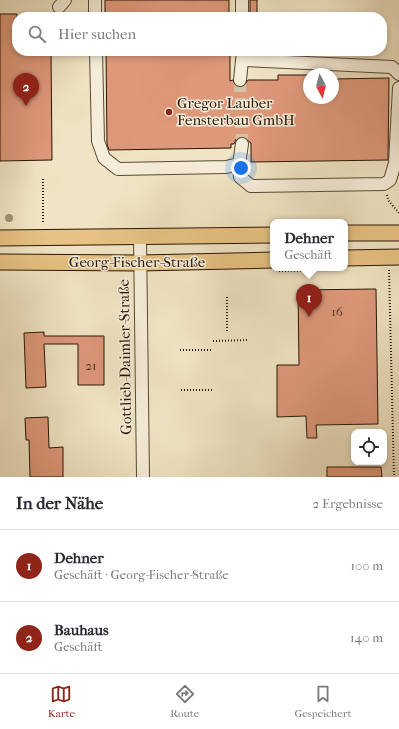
<!DOCTYPE html>
<html lang="de">
<head>
<meta charset="utf-8">
<style>
  :root { --surface:#fff; --page:#f7f7f7; --text:#2b2b33; --muted:#7c7c81; --line:#e1e1e2; --accent:#8f2418 }
  body { margin:0; font-family:"IM FELL French Canon",serif; background:var(--page); color:var(--text) }
  .controls { position:absolute; right:12px; bottom:12px; display:grid; overflow:hidden; border-radius:8px; box-shadow:0 2px 6px #0003 }
  .controls button { width:36px; height:36px; display:grid; place-items:center; padding:0; border:0; border-bottom:1px solid var(--line); background:var(--surface); color:var(--text); font:20px sans-serif }
  .compass { position:absolute; left:303px; top:68px; width:36px; height:36px; border-radius:50%; background:var(--surface); box-shadow:0 2px 6px #0003; rotate:173deg }
  .you { position:absolute; left:241px; top:168px; width:14px; height:14px; margin:-10px; border:3px solid #fff; border-radius:50%; background:#1a73e8; box-shadow:0 0 0 6px #1a73e833 }
  .badge { display:grid; place-items:center; width:26px; height:26px; border-radius:50%; background:var(--accent); color:#fff; font-size:13px; font-weight:700 }
  .pin { position:absolute; translate:-50% -33px; filter:drop-shadow(0 1px 2px #0008) }
  .pin::after { content:''; position:absolute; top:21px; width:14px; height:12px; background:inherit; clip-path:polygon(0 0,100% 0,50% 100%) }
  .popup { position:absolute; left:270px; top:219px; width:78px; height:52px; box-sizing:border-box; display:grid; place-content:center; border-radius:8px; background:var(--surface); filter:drop-shadow(0 1px 3px #0005); font-size:13px; white-space:nowrap; color:var(--muted) }
  .popup b { font-size:15px; color:var(--text) }
  .popup::after { content:''; position:absolute; left:50%; top:100%; margin-left:-8px; border:8px solid transparent; border-top-color:var(--surface) }
  .list { margin:0; padding:0; list-style:none }
  h2 { display:flex; justify-content:space-between; align-items:center; height:52px; margin:0; padding:0 16px; font-size:17px }
  h2 small { font-size:13px; font-weight:400; color:var(--muted) }
  .list li { display:grid; grid-template-columns:26px 1fr auto; gap:12px; align-items:center; box-sizing:border-box; height:72px; padding:0 16px; border-top:1px solid var(--line) }
  .list b { display:block; font-size:15px; white-space:nowrap }
  .list p { margin:0; font-size:13px; white-space:nowrap; color:var(--muted) }
  .list em { font-size:13px; font-style:normal; color:var(--muted) }
  .icon { flex:none; width:22px; height:22px; fill:none; stroke:currentColor; stroke-width:2; stroke-linecap:round; stroke-linejoin:round }
  .map { position:relative; flex:none; width:399px; height:477px; overflow:hidden }
  .search { position:absolute; background:var(--surface); box-shadow:0 2px 6px #0003; left:12px; right:12px; top:12px; height:44px; display:flex; align-items:center; gap:10px; box-sizing:border-box; padding:0 14px; border-radius:16px; color:var(--muted); font-size:15px }
  .sheet { height:196px; background:var(--surface) }
  nav { display:flex; justify-content:space-around; align-items:center; box-sizing:border-box; height:56px; border-top:1px solid var(--line); background:var(--surface); font-size:11px; color:var(--muted) }
  nav a { display:grid; justify-items:center; gap:2px }
  nav .on { color:var(--accent) }
  .map>svg:first-child { display:block }
</style>
</head>
<body>
<div class="map">
<svg width="399" height="477" viewBox="0 0 399 477">
  <rect width="100%" height="100%" fill="#f0e4c4"/>
  <filter id="stains"><feTurbulence type="fractalNoise" baseFrequency=".005" numOctaves="4"/><feColorMatrix values="0 0 0 0 .2 0 0 0 0 .09 0 0 0 0 .02 0 0 0 .5 -.17"/></filter>
  <radialGradient id="worn" r=".72"><stop offset=".6" stop-color="#630" stop-opacity="0"/><stop offset="1" stop-color="#630" stop-opacity=".3"/></radialGradient>
  <!-- building -->
  <g fill="#de987a" stroke="#281404">
    <rect x="105" y="0" width="124" height="17"/>
    <rect x="250" y="0" width="7" height="17"/>
    <path d="M 0,14 L 17,14 L 17,51 L 51,51 L 52,160 L 0,161 Z"/>
    <path d="M 106,51 L 230,51 L 230,81 L 233,80 L 236,86 L 243,87 L 248,80 L 278,80 L 278,75 L 309,75 L 309,98 L 333,98 L 333,79 L 389,78 L 388,160 L 251,162 L 251,143 L 243,137 L 236,139 L 234,144 L 231,144 L 231,148 L 109,150 L 107,144 Z"/>
    <path d="M 376,289 L 378,424 L 316,425 L 317,438 L 307,438 L 306,416 L 277,417 L 277,365 L 299,365 L 298,290 Z"/>
    <path d="M 44,332 L 44,336 L 104,336 L 104,385 L 78,385 L 78,344 L 44,344 L 46,387 L 26,388 L 24,333 Z"/>
    <path d="M 48,417 L 49,448 L 63,447 L 63,477 L 30,477 L 29,440 L 26,440 L 25,418 Z"/>
    <path d="M 327,467 L 381,467 L 382,477 L 327,477 Z"/>
  </g>
  <g fill="none" stroke-linecap="round" stroke-linejoin="round">
    <!-- minor-tunnel -->
    <path stroke="#d2c5a7" stroke-width="12" stroke-dasharray="12 6" stroke-linecap="butt" d="M 240,80 L 242,144"/>
    <!-- minor casing -->
    <g stroke="#5a4834" stroke-width="14">
      <g id="minor">
        <path d="M 95,0 L 95,17"/>
        <path d="M 242,0 L 242,17"/>
        <path d="M 59,7 L 65,0"/>
        <path d="M 96,51 L 98,141 L 104,158 L 118,169 L 226,167 L 239,164 L 242,144"/>
        <path d="M 243,60 L 392,67 L 399,74"/>
        <path d="M 240,80 L 243,51"/>
        <path d="M 239,164 L 240,177 L 251,186 L 384,184 L 390,180 L 395,163 L 399,88"/>
        <path d="M 140,237 L 143,477"/>
      </g>
    </g>
    <!-- major casing -->
    <g stroke="#281404" stroke-width="17">
      <g id="major">
        <path d="M 345,233 L 399,233"/>
        <path d="M 0,238 L 273,235"/>
        <path d="M 345,258 L 399,257"/>
        <path d="M 0,262 L 140,263 L 273,260"/>
      </g>
    </g>
    <!-- path -->
    <g stroke="#281404" stroke-width="2" stroke-dasharray="1 2" stroke-linecap="butt">
      <path d="M 43,179 L 43,224"/>
      <path d="M 387,195 L 388,200 L 399,213"/>
      <path d="M 274,221 L 342,220"/>
      <path d="M 389,270 L 394,477"/>
      <path d="M 279,271 L 341,270"/>
      <path d="M 227,297 L 227,332"/>
      <path d="M 213,341 L 248,340"/>
      <path d="M 180,350 L 213,350"/>
      <path d="M 181,390 L 213,390"/>
    </g>
    <!-- minor -->
    <use href="#minor" stroke="#f5edd9" stroke-width="12"/>
    <!-- major -->
    <use href="#major" stroke="#e8c282" stroke-width="15"/>
  </g>
  <!-- trees -->
  <circle fill="#a09375" cx="9" cy="218" r="4"/>
  <!-- markers -->
  <circle fill="#8f2418" stroke="#f5edd9" stroke-width="1.5" cx="169" cy="112" r="4"/>
  <g text-anchor="middle" dominant-baseline="central" stroke-width="3" stroke-linejoin="round" paint-order="stroke">
    <!-- number labels -->
    <g font-size="13" fill="#563522">
      <text x="337" y="311">16</text>
      <text x="91" y="365">21</text>
    </g>
    <!-- poi labels -->
    <g font-size="15" fill="#281404" stroke="#f5edd9" text-anchor="start">
      <text x="177" y="103">Gregor Lauber<tspan x="177" dy="17">Fensterbau GmbH</tspan></text>
    </g>
    <!-- street labels -->
    <g font-size="15" fill="#281404" stroke="#f5edd9">
      <text x="137" y="262">Georg-Fischer-Straße</text>
      <text transform="translate(125 357) rotate(-91)">Gottlieb-Daimler-Straße</text>
    </g>
  </g>
  <rect width="100%" height="100%" filter="url(#stains)"/>
  <rect width="100%" height="100%" fill="url(#worn)"/>
</svg>
<div class="controls">
<button><svg class="icon" aria-label="locate" viewBox="0 0 24 24"><circle cx="12" cy="12" r="6"/><path d="M12 2v4M12 18v4M2 12h4M18 12h4"/></svg></button>
</div>
<svg class="compass" viewBox="-18 -18 36 36"><path d="M0-13l5 13h-10z" fill="#e53935"/><path d="M0 13l5-13h-10z" fill="#7c7c81"/></svg>
<div class="you"></div>
<div class="pin badge" style="left:309px;top:317px">1</div>
<div class="popup"><b>Dehner</b>Geschäft</div>
<div class="pin badge" style="left:26px;top:106px">2</div>
<div class="search"><svg class="icon" aria-label="search" viewBox="0 0 24 24"><circle cx="10" cy="10" r="6"/><path d="M15 15l6 6"/></svg>Hier suchen</div>
</div>
<section class="sheet">
<h2>In der Nähe<small>2 Ergebnisse</small></h2>
<ul class="list">
<li><span class="badge">1</span><div><b>Dehner</b><p>Geschäft · Georg-Fischer-Straße</p></div><em>100 m</em></li>
<li><span class="badge">2</span><div><b>Bauhaus</b><p>Geschäft</p></div><em>140 m</em></li>
</ul>
</section>
<nav>
<a class="on"><svg class="icon" aria-label="map" viewBox="0 0 24 24"><path d="M3 6l6-2 6 2 6-2v14l-6 2-6-2-6 2zM9 4v14M15 6v14"/></svg>Karte</a>
<a><svg class="icon" aria-label="directions" viewBox="0 0 24 24"><path d="M12 3l9 9-9 9-9-9zM9 14v-3h6M13 9l2 2-2 2"/></svg>Route</a>
<a><svg class="icon" aria-label="saved" viewBox="0 0 24 24"><path d="M7 4h10v16l-5-4-5 4z"/></svg>Gespeichert</a>
</nav>
</body>
</html>
